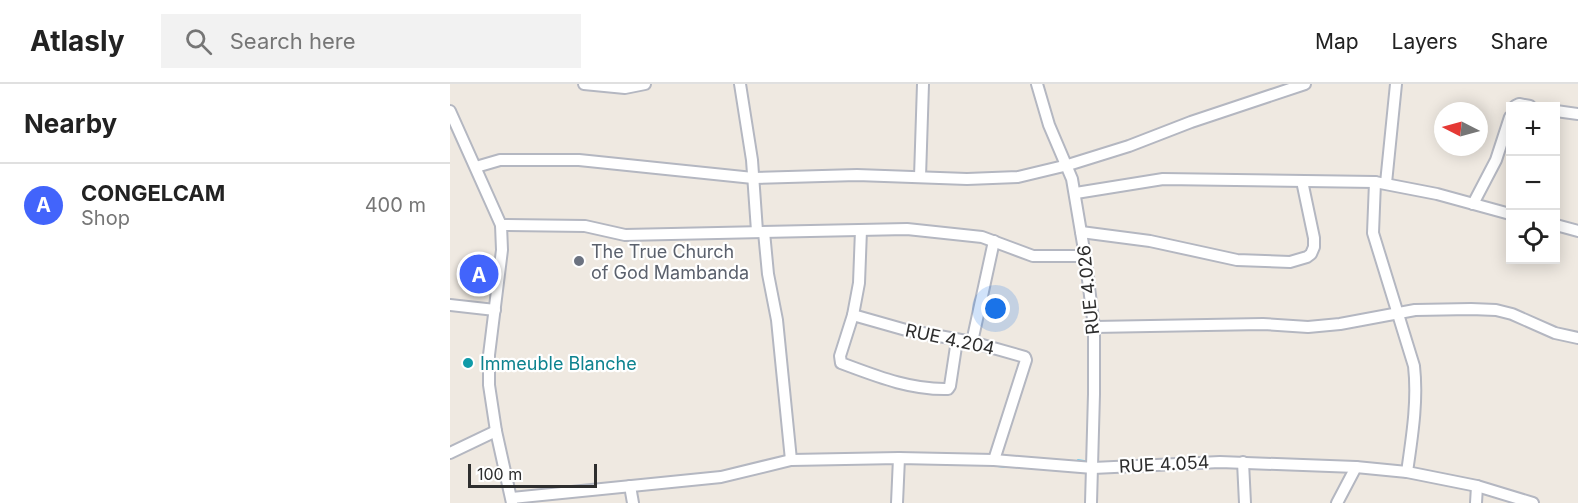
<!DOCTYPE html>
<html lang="en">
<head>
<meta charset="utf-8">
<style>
  :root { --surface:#fff; --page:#f2f2f2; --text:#222; --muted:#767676; --line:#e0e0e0; --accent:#4264fb }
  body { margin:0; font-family:Inter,sans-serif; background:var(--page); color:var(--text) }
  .controls { position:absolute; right:18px; top:18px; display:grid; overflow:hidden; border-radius:0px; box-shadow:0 3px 15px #0003 }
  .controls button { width:54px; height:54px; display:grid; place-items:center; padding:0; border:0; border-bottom:2px solid var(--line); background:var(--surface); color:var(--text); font:30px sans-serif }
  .compass { position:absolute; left:984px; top:18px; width:54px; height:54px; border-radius:50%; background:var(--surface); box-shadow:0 3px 15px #0003; rotate:276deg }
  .scale { position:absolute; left:18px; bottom:15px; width:129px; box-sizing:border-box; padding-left:6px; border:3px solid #2e2e2e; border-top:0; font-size:16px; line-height:21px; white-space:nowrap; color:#2e2e2e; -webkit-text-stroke:4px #fff; paint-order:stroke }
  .you { position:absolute; left:546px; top:225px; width:21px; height:21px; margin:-15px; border:4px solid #fff; border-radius:50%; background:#1a73e8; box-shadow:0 0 0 9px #1a73e833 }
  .badge { display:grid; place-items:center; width:39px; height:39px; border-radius:50%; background:var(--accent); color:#fff; font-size:20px; font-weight:700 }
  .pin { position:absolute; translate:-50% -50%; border:3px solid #fff; box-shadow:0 2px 6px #0006 }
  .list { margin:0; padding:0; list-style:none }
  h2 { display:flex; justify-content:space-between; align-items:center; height:78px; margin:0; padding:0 24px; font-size:26px }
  h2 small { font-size:20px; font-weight:400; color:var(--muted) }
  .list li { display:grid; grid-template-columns:39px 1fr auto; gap:18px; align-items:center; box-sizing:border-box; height:84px; padding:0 24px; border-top:2px solid var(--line) }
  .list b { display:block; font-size:22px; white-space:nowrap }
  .list p { margin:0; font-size:20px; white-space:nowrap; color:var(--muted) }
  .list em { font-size:20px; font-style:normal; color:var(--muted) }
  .icon { flex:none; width:33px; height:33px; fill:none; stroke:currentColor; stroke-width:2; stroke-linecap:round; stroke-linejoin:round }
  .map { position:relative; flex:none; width:1128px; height:419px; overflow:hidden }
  header { display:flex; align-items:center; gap:36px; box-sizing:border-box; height:84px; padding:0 30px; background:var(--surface); border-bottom:2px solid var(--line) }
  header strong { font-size:28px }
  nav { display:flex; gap:33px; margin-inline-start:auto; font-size:21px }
  .search { width:420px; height:54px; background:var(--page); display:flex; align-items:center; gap:15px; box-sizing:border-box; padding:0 21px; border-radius:0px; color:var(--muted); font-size:22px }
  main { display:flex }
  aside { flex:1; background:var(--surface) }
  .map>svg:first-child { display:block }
</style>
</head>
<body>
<header>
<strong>Atlasly</strong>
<div class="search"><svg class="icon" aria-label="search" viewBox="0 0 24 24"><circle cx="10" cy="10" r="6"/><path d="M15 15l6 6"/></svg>Search here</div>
<nav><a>Map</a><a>Layers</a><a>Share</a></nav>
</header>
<main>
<aside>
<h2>Nearby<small></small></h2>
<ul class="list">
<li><span class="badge">A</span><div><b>CONGELCAM</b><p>Shop</p></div><em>400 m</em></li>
</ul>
</aside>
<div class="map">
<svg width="1128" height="419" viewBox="0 0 1128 419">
  <rect width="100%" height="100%" fill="#efe9e1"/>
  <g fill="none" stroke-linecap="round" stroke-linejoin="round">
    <!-- stream -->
    <g stroke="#75cff0" stroke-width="2">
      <path d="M 628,376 L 640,378"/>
      <path d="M 548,382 L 555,383"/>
      <path d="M 565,383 L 583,384"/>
    </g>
    <!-- minor casing -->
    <g stroke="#b4b7c1" stroke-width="14">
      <g id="minor">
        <path d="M 134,0 L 175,4 L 195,0"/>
        <path d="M 290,0 L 302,76 L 307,147"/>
        <path d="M 587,0 L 599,41 L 622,95 L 635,172 L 644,243 L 644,310 L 641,419"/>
        <path d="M 1065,22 L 1069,20 L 1080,22"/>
        <path d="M 0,27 L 51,141 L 52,166 L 39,271 L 39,301 L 46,347 L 62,419"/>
        <path d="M 1106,27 L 1128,30"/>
        <path d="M 26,83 L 50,76 L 129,76 L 303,94 L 407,91 L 517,95 L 568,93 L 618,81 L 679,62 L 741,38 L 855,0"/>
        <path d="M 470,93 L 473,0"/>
        <path d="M 925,98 L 923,149 L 964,282 C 968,317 962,353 957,388"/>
        <path d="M 936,99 L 946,0"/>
        <path d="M 626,109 L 713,95 L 925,98 L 987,110 L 1060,130"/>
        <path d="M 1023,120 L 1046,76 L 1060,33"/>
        <path d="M 51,141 L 135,142 L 175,151 L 457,145 L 532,153 L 583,172 L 635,172"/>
        <path d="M 1106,141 L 1128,147"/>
        <path d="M 411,146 L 409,199 L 403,231 L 456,246 L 522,258 L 575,273 L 576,276 L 544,376"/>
        <path d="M 314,148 L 318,190 L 327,236 L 341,376"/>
        <path d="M 631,148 L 700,157 L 787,176 L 840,178 L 857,173 L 861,170 L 864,163 L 864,154 L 852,97"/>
        <path d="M 0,221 L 45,226"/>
        <path d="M 403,231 L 390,272 L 391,279 C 426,292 460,306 498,305 L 500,302 L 507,256"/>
        <path d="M 644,243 L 813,240 L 858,243 L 890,240 L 965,226 L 1021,225 L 1046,226 L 1062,230 L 1105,249 L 1128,254"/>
        <path d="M 522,258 L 544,157"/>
        <path d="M 0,369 L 46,347"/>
        <path d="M 793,378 L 795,419"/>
        <path d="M 180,402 L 183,419"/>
        <path d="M 62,414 L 271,393 L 341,376 L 449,374 L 544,376 L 643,384 L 770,378 L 906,383 L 957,388 L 1027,402 L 1083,419"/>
        <path d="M 447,419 L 449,374"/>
        <path d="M 887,419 L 906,383"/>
        <path d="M 1026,419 L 1027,402"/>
      </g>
    </g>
    <!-- minor -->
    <use href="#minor" stroke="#fff" stroke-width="10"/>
  </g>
  <!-- markers -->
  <circle fill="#6b7280" stroke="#fff" stroke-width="2" cx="129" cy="177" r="6"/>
  <circle fill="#0f9aa8" stroke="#fff" stroke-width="2" cx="18" cy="279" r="6"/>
  <g text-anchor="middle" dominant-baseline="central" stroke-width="4.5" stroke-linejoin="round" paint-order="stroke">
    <!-- worship labels -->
    <g font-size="18" fill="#5b616d" stroke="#fff" text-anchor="start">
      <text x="141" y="167">The True Church<tspan x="141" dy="21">of God Mambanda</tspan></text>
    </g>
    <!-- street labels -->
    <g font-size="18" fill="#2e2e2e" stroke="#fff">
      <text transform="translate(638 206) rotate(-96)">RUE 4.026</text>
      <text transform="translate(500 255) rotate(12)">RUE 4.204</text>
      <text transform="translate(714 380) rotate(-3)">RUE 4.054</text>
    </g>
    <!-- culture labels -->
    <g font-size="18" fill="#0d838f" stroke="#fff" text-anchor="start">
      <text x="30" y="279">Immeuble Blanche</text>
    </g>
  </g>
</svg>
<div class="controls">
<button>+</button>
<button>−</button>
<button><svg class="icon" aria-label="locate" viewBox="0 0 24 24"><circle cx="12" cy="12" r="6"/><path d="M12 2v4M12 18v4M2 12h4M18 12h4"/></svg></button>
</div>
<svg class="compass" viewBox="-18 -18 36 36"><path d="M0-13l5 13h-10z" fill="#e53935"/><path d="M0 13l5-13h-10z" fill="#767676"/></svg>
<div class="scale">100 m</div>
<div class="you"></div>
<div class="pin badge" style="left:29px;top:190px">A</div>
</div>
</main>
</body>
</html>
